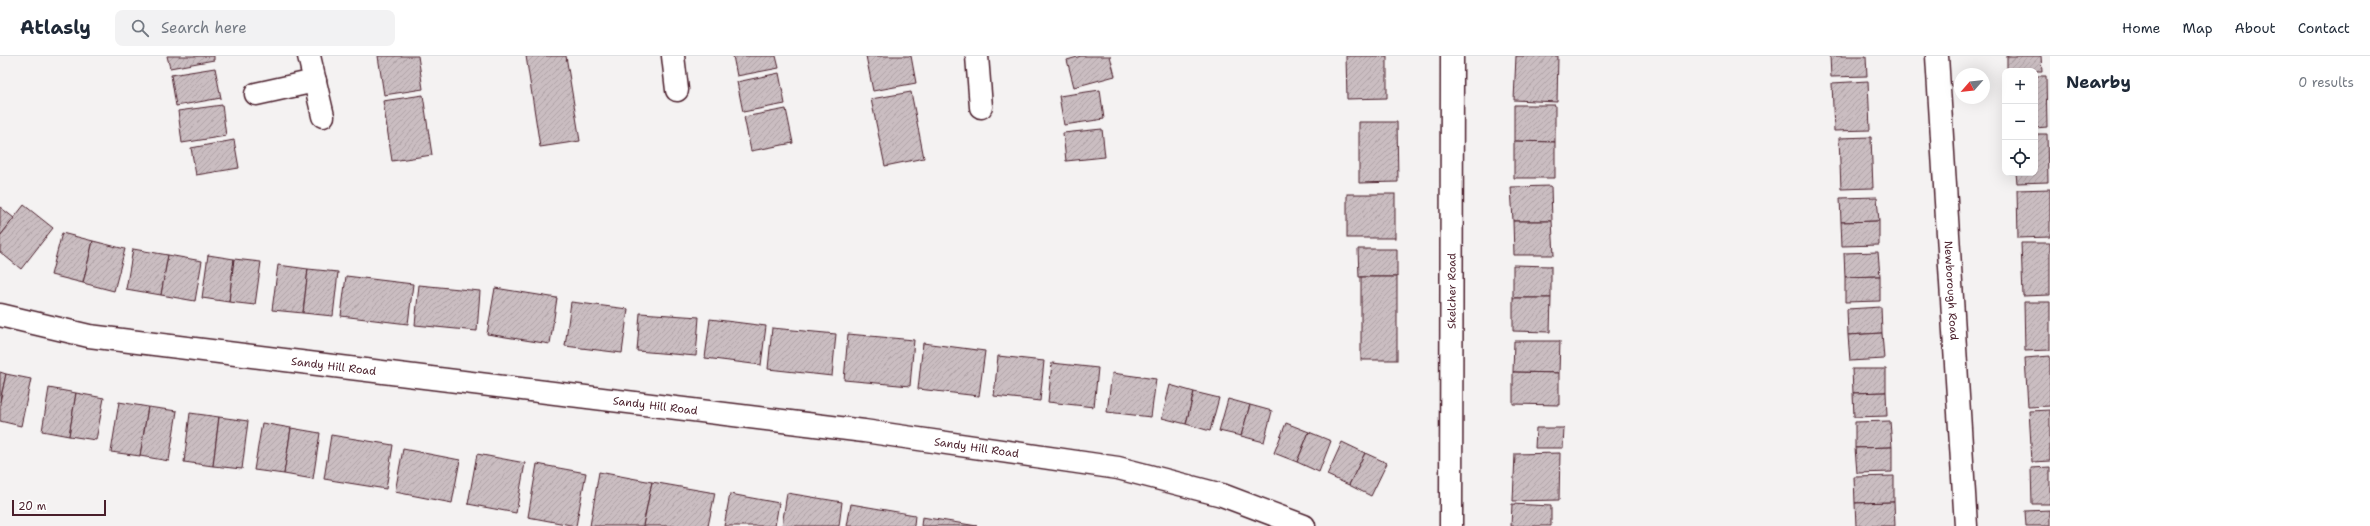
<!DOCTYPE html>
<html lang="en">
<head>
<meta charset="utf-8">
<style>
  :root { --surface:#fff; --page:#f2f2f3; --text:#1f2937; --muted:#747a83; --line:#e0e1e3 }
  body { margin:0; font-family:"Shantell Sans",sans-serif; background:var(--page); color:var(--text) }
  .controls { position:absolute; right:12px; top:12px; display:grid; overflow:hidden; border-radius:8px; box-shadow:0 4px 16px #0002 }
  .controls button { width:36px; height:36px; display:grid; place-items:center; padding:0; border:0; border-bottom:1px solid var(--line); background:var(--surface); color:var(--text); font:20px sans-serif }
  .compass { position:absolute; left:1954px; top:12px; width:36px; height:36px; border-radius:50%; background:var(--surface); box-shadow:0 4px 16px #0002; rotate:242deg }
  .scale { position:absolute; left:12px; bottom:10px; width:94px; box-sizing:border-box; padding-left:4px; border:2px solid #4a1f2b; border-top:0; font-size:11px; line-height:14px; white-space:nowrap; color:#4a1f2b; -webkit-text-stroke:3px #fff; paint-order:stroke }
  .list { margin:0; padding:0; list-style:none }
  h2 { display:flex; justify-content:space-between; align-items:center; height:52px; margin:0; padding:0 16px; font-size:17px }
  h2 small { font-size:13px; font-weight:400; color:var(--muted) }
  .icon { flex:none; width:22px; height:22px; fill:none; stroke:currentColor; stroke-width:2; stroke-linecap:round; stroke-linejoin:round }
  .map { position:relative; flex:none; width:2050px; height:470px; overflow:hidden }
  header { display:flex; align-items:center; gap:24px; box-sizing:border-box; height:56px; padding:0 20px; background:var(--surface); border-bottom:1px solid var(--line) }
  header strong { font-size:19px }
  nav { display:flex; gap:22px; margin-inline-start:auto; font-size:14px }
  .search { width:280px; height:36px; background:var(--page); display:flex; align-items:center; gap:10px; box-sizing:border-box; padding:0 14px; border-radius:8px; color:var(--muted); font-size:15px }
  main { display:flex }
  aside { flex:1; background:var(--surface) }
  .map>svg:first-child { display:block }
</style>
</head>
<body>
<header>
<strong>Atlasly</strong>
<div class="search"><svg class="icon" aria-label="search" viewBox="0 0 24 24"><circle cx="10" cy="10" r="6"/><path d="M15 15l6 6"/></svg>Search here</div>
<nav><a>Home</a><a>Map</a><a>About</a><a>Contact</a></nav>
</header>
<main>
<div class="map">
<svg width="2050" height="470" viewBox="0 0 2050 470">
  <defs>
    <pattern id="building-hatch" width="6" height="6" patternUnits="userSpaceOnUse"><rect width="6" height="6" fill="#cabdc1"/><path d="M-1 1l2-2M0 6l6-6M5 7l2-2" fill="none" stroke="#afa2a6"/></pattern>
  </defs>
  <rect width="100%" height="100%" fill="#f4f2f2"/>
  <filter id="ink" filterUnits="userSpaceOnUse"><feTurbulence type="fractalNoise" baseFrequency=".025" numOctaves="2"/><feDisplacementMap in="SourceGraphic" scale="8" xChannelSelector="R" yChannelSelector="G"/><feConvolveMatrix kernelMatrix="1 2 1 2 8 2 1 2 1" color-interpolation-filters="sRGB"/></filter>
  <g filter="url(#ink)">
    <!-- building -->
    <g fill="url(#building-hatch)" stroke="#4a1f2b">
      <path d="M 167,0 L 214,0 L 214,4 L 170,12 Z"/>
      <path d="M 378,0 L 418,0 L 423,33 L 384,39 Z"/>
      <path d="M 526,0 L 566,0 L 580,85 L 540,91 Z"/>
      <path d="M 733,0 L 776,0 L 779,12 L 737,20 Z"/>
      <path d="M 866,0 L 911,0 L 916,27 L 873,35 Z"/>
      <path d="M 1081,0 L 1110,0 L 1115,20 L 1074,31 L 1067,4 Z"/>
      <path d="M 1346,0 L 1387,0 L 1387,42 L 1347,43 Z"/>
      <path d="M 1516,0 L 1558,0 L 1557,46 L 1514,44 Z"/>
      <path d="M 1830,0 L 1866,0 L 1867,20 L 1831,21 Z"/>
      <path d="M 2007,0 L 2041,0 L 2042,15 L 2007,15 Z"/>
      <path d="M 215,12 L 221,42 L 176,50 L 171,19 Z"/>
      <path d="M 779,17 L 785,48 L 743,56 L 737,26 Z"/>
      <path d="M 2035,20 L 2046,20 L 2047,71 L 2035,72 Z"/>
      <path d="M 1868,25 L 1870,74 L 1834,75 L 1832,27 Z"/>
      <path d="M 1100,34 L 1104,63 L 1064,69 L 1059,40 Z"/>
      <path d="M 911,36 L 924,102 L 885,110 L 871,43 Z"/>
      <path d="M 423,39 L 432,99 L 392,105 L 383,45 Z"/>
      <path d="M 222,49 L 226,80 L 182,87 L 178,55 Z"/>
      <path d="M 1514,49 L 1555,49 L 1555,86 L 1514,85 Z"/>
      <path d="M 786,53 L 793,87 L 751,95 L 744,61 Z"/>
      <path d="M 1359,66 L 1397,66 L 1398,126 L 1359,127 Z"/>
      <path d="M 1102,73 L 1105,101 L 1066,105 L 1063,77 Z"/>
      <path d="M 2035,78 L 2047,78 L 2048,126 L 2017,127 L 2016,117 L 2035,117 Z"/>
      <path d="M 1871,81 L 1873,132 L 1841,133 L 1839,82 Z"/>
      <path d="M 234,84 L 239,112 L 196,119 L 191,92 Z"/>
      <path d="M 1514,85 L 1555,86 L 1555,122 L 1514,122 Z"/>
      <path d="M 1551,130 L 1552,165 L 1513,165 L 1511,131 Z"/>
      <path d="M 2050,133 L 2050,181 L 2018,182 L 2017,134 Z"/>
      <rect x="1347" y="138" width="48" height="44"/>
      <path d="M 1877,141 L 1879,165 L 1841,166 L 1840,142 Z"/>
      <path d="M 24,149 L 53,172 L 21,213 L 0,196 L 0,180 Z"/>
      <path d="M 0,151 L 14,162 L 0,180 Z"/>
      <path d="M 1513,165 L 1552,165 L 1554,199 L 1514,199 Z"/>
      <path d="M 1879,165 L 1879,189 L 1842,190 L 1841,166 Z"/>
      <path d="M 62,177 L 93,185 L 83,227 L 51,219 Z"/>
      <path d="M 93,185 L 125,193 L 114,235 L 83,227 Z"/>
      <path d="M 2021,187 L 2050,187 L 2050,239 L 2023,240 Z"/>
      <path d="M 133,193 L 168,199 L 161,239 L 126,233 Z"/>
      <path d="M 1358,193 L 1397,193 L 1397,221 L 1359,221 Z"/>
      <path d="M 1878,196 L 1880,220 L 1845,221 L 1844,197 Z"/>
      <path d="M 168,199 L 202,205 L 195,245 L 161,239 Z"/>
      <path d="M 208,199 L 234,203 L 229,246 L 202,242 Z"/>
      <path d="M 234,203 L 261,206 L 255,249 L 229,246 Z"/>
      <path d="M 278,209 L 308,213 L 303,257 L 272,254 Z"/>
      <path d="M 1513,209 L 1551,210 L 1551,242 L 1513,242 Z"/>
      <path d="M 308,213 L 338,216 L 333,260 L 303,257 Z"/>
      <path d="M 346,220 L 413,228 L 408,268 L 341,260 Z"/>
      <path d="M 1880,220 L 1880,245 L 1845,246 L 1845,221 Z"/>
      <rect x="1361" y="221" width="36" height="83"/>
      <path d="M 419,229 L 480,235 L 477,275 L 415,269 Z"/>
      <path d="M 495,232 L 557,242 L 550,288 L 487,278 Z"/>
      <path d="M 1513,242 L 1551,242 L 1550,276 L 1513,275 Z"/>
      <path d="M 571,246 L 628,253 L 622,297 L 565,290 Z"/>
      <path d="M 2024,246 L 2050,246 L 2050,294 L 2025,295 Z"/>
      <path d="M 1881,251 L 1882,277 L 1848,279 L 1847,253 Z"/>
      <path d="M 640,257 L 699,261 L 696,300 L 637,295 Z"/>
      <path d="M 710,263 L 766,270 L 761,309 L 705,302 Z"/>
      <path d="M 772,272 L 836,278 L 832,320 L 768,313 Z"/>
      <path d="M 1882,277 L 1884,303 L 1850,305 L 1848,279 Z"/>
      <path d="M 848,278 L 914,284 L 910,330 L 844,324 Z"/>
      <path d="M 1514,285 L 1560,285 L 1559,317 L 1513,316 Z"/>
      <path d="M 923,287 L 985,295 L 979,340 L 918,333 Z"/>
      <path d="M 998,300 L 1044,305 L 1040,345 L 994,340 Z"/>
      <path d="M 2050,300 L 2050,350 L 2028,351 L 2025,302 Z"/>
      <path d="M 1052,307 L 1098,312 L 1094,351 L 1048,346 Z"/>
      <path d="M 1852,313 L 1886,313 L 1886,336 L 1853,337 Z"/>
      <path d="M 0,316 L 6,318 L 0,346 Z"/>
      <path d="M 1513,316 L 1559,317 L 1559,349 L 1513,348 Z"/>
      <path d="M 1112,317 L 1156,323 L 1151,361 L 1107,356 Z"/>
      <path d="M 6,318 L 31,323 L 21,370 L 0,365 L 0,346 Z"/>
      <path d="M 1170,329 L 1194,336 L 1186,368 L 1162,362 Z"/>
      <path d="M 49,332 L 76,337 L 69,380 L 42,375 Z"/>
      <path d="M 1194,336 L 1219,342 L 1210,375 L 1186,368 Z"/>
      <path d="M 1886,336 L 1887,360 L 1854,361 L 1853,337 Z"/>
      <path d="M 76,337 L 104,342 L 96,384 L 69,380 Z"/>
      <path d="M 1228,343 L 1250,349 L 1241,380 L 1219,375 Z"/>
      <path d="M 119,346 L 148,351 L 140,400 L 111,396 Z"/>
      <path d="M 1250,349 L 1272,355 L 1264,386 L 1241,380 Z"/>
      <path d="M 148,351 L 177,355 L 169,405 L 140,400 Z"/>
      <path d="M 2050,354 L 2050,405 L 2032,406 L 2029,355 Z"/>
      <path d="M 190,357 L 219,361 L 213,410 L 184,406 Z"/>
      <path d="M 219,361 L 248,365 L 242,413 L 213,410 Z"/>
      <path d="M 1890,365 L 1892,391 L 1855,392 L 1855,366 Z"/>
      <path d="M 262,367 L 291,372 L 284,418 L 254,414 Z"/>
      <path d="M 1286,367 L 1309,376 L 1297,406 L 1274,397 Z"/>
      <path d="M 291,372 L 320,377 L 313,423 L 284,418 Z"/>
      <path d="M 1536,372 L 1564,372 L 1563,392 L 1535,392 Z"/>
      <path d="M 1309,376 L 1331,385 L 1319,416 L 1297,406 Z"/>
      <path d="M 331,379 L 393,389 L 386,433 L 324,423 Z"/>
      <path d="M 1342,386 L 1365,397 L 1349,429 L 1327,419 Z"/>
      <path d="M 1892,391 L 1892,416 L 1857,417 L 1855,392 Z"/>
      <path d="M 403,393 L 460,404 L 452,447 L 395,436 Z"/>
      <path d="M 1365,397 L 1387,407 L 1371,440 L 1349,429 Z"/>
      <path d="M 1560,397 L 1559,444 L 1513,445 L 1515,398 Z"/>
      <path d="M 477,398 L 525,407 L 516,457 L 468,448 Z"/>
      <path d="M 537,408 L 586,417 L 576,470 L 528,461 Z"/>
      <path d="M 2050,411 L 2050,448 L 2032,448 L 2031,412 Z"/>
      <path d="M 599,416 L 652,426 L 643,470 L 590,470 Z"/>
      <path d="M 1894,420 L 1894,446 L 1855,447 L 1854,421 Z"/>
      <path d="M 652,426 L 715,437 L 708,470 L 643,470 Z"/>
      <path d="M 787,437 L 842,446 L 839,470 L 782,470 Z"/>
      <path d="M 730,438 L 779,447 L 775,470 L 724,470 Z"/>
      <path d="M 1894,446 L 1895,470 L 1856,470 L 1855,447 Z"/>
      <path d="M 851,448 L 915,459 L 914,470 L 847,470 Z"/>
      <path d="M 1512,448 L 1551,450 L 1551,470 L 1511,470 Z"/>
      <path d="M 2050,454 L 2050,470 L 2026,470 L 2025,455 Z"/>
      <path d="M 922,461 L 977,470 L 921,470 Z"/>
    </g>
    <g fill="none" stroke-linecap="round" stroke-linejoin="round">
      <!-- minor casing -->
      <g stroke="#4a1f2b" stroke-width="25">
        <g id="minor">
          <path d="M 309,0 L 323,60"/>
          <path d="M 673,0 L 677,34"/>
          <path d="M 977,0 L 981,51"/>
          <path d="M 256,38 L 315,25"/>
          <path id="s1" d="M 0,259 L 89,280 L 864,375 L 1118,412 L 1222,439 L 1304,470"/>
          <path id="s2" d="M 1451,470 L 1452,0"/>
        </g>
      </g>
      <!-- tertiary casing -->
      <g stroke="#4a1f2b" stroke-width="25">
        <g id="tertiary">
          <path id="s3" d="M 1937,0 L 1966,470"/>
        </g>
      </g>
      <!-- minor -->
      <use href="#minor" stroke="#fff" stroke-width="22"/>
      <!-- tertiary -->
      <use href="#tertiary" stroke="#fff" stroke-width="22"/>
    </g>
  </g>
  <g text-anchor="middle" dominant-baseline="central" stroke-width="4" stroke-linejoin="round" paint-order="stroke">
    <!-- street labels -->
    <g font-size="11" fill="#4a1f2b" stroke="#fff">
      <text stroke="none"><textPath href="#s2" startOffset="235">Skelcher Road</textPath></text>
      <text stroke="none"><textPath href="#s3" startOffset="235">Newborough Road</textPath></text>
      <text stroke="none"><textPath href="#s1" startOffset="338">Sandy Hill Road</textPath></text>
      <text stroke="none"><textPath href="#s1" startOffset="662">Sandy Hill Road</textPath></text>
      <text stroke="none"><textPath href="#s1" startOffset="986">Sandy Hill Road</textPath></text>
    </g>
  </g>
</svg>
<div class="controls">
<button>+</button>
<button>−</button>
<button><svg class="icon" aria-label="locate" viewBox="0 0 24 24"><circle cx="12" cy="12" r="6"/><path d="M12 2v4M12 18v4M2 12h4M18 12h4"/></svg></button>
</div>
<svg class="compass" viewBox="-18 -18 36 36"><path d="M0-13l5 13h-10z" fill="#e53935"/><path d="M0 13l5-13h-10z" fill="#747a83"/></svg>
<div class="scale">20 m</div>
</div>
<aside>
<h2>Nearby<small>0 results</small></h2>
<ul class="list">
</ul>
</aside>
</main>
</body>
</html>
